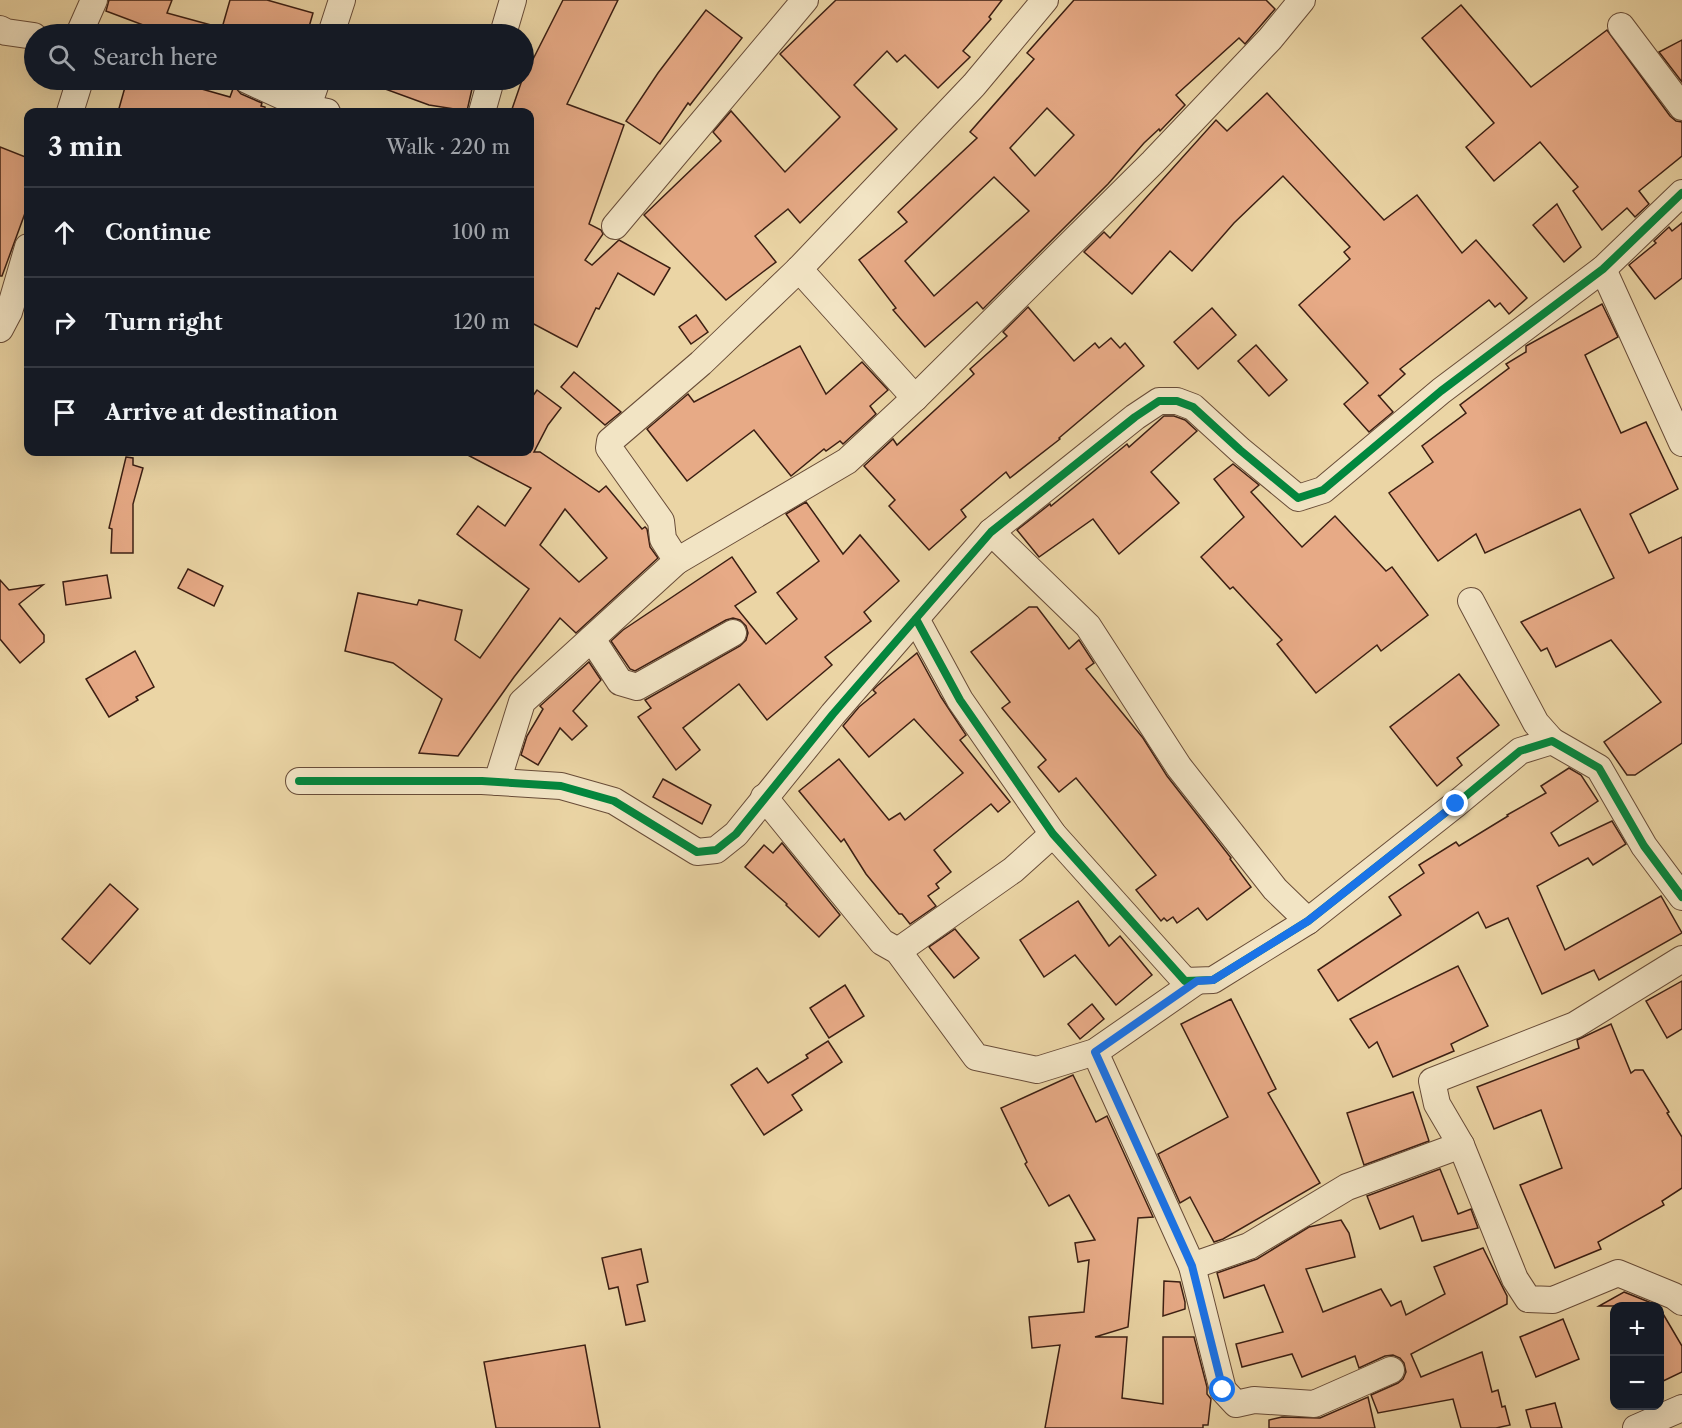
<!DOCTYPE html>
<html lang="en">
<head>
<meta charset="utf-8">
<style>
  :root { --surface:#171b24; --page:#20242c; --text:#f1f3f6; --muted:#9ea1a6; --line:#363941 }
  body { margin:0; font-family:"Libre Caslon Text",serif; background:var(--page); color:var(--text) }
  .controls { position:absolute; right:18px; bottom:18px; display:grid; overflow:hidden; border-radius:12px; box-shadow:0 6px 24px #0002 }
  .controls button { width:54px; height:54px; display:grid; place-items:center; padding:0; border:0; border-bottom:2px solid var(--line); background:var(--surface); color:var(--text); font:30px sans-serif }
  .stop { position:absolute; width:18px; height:18px; margin:-14px; border:4px solid #1a73e8; border-radius:50%; background:#fff }
  .stop.end { background:#1a73e8; border-color:#fff; box-shadow:0 2px 6px #0008 }
  .list { margin:0; padding:0; list-style:none }
  h2 { display:flex; justify-content:space-between; align-items:center; height:78px; margin:0; padding:0 24px; font-size:26px }
  h2 small { font-size:20px; font-weight:400; color:var(--muted) }
  .list li { display:grid; grid-template-columns:39px 1fr auto; gap:18px; align-items:center; box-sizing:border-box; height:90px; padding:0 24px; border-top:2px solid var(--line) }
  .list b { display:block; font-size:22px; white-space:nowrap }
  .list em { font-size:20px; font-style:normal; color:var(--muted) }
  .icon { flex:none; width:33px; height:33px; fill:none; stroke:currentColor; stroke-width:2; stroke-linecap:round; stroke-linejoin:round }
  .map { position:relative; flex:none; width:1682px; height:1428px; overflow:hidden }
  .search { position:absolute; background:var(--surface); box-shadow:0 6px 24px #0002; left:24px; top:24px; width:510px; height:66px; display:flex; align-items:center; gap:15px; box-sizing:border-box; padding:0 21px; border-radius:33px; color:var(--muted); font-size:22px }
  .panel { position:absolute; background:var(--surface); box-shadow:0 6px 24px #0002; left:24px; top:108px; width:510px; height:348px; border-radius:12px }
  .map>svg:first-child { display:block }
</style>
</head>
<body>
<div class="map">
<svg width="1682" height="1428" viewBox="0 0 1682 1428">
  <rect width="100%" height="100%" fill="#ebd5a5"/>
  <filter id="stains"><feTurbulence type="fractalNoise" baseFrequency=".00333" numOctaves="4"/><feColorMatrix values="0 0 0 0 .2 0 0 0 0 .09 0 0 0 0 .02 0 0 0 .5 -.17"/></filter>
  <radialGradient id="worn" r=".72"><stop offset=".6" stop-color="#630" stop-opacity="0"/><stop offset="1" stop-color="#630" stop-opacity=".3"/></radialGradient>
  <!-- building -->
  <g fill="#e7aa86" stroke="#3c1f13" stroke-width="1.5" fill-rule="evenodd">
    <path d="M 109,0 L 172,0 L 167,13 L 222,28 L 230,0 L 267,0 L 313,13 L 307,34 L 242,34 L 223,29 L 222,34 L 167,34 L 106,11 Z"/>
    <path d="M 563,0 L 618,0 L 567,104 L 624,125 L 589,224 L 601,230 L 603,234 L 585,260 L 592,265 L 619,240 L 670,268 L 654,295 L 618,273 L 599,309 L 596,308 L 577,347 L 530,322 L 530,112 L 511,112 L 521,83 Z"/>
    <path d="M 836,0 L 1002,0 L 989,17 L 991,19 L 963,51 L 970,57 L 938,88 L 905,55 L 897,62 L 887,51 L 854,85 L 897,129 L 800,223 L 788,209 L 755,236 L 776,262 L 726,300 L 644,215 L 721,141 L 713,132 L 731,111 L 785,172 L 840,117 L 780,54 Z"/>
    <path d="M 1074,0 L 1266,0 L 1275,9 L 1245,44 L 1239,38 L 1176,95 L 1185,105 L 1160,131 L 1159,129 L 1144,143 L 1108,184 L 983,309 L 977,302 L 925,347 L 893,310 L 896,308 L 859,260 L 907,222 L 898,212 L 977,138 L 970,132 L 1034,59 L 1027,53 ZM 1047,108 L 1074,135 L 1035,176 L 1010,148 ZM 994,177 L 1029,211 L 934,296 L 905,261 Z"/>
    <path d="M 1461,5 L 1531,87 L 1607,30 L 1670,116 L 1676,121 L 1682,122 L 1682,156 L 1639,191 L 1649,204 L 1635,217 L 1627,208 L 1602,230 L 1573,191 L 1578,187 L 1540,142 L 1494,181 L 1466,147 L 1494,123 L 1422,38 Z"/>
    <path d="M 706,10 L 742,38 L 690,105 L 688,103 L 660,144 L 626,121 L 658,73 Z"/>
    <path d="M 1682,40 L 1682,82 L 1659,52 Z"/>
    <path d="M 127,80 L 170,80 L 230,97 L 234,86 L 241,94 L 262,103 L 261,106 L 265,107 L 265,112 L 118,112 Z"/>
    <path d="M 366,80 L 474,80 L 467,111 L 429,105 L 366,82 Z"/>
    <path d="M 1267,93 L 1384,220 L 1417,195 L 1462,253 L 1476,240 L 1527,298 L 1509,314 L 1500,303 L 1495,307 L 1489,300 L 1400,369 L 1405,374 L 1380,396 L 1378,395 L 1393,412 L 1369,432 L 1344,404 L 1368,383 L 1299,305 L 1350,259 L 1344,252 L 1350,247 L 1283,176 L 1234,223 L 1192,271 L 1170,251 L 1132,294 L 1084,252 L 1104,232 L 1110,238 L 1216,120 L 1227,131 Z"/>
    <path d="M 0,147 L 28,158 L 28,205 L 2,276 L 0,276 Z"/>
    <path d="M 1557,204 L 1581,247 L 1564,262 L 1533,225 Z"/>
    <path d="M 1682,223 L 1682,278 L 1655,299 L 1629,265 L 1656,243 L 1654,241 L 1669,227 L 1672,231 Z"/>
    <path d="M 1602,304 L 1618,337 L 1585,355 L 1621,433 L 1646,422 L 1678,489 L 1630,514 L 1649,553 L 1682,537 L 1682,743 L 1635,775 L 1627,775 L 1604,742 L 1661,702 L 1611,640 L 1556,667 L 1547,648 L 1541,651 L 1521,622 L 1614,578 L 1580,509 L 1485,553 L 1476,534 L 1438,561 L 1389,493 L 1433,462 L 1422,446 L 1466,413 L 1460,405 L 1509,368 L 1506,364 L 1526,352 L 1526,346 Z"/>
    <path d="M 1028,307 L 1074,361 L 1095,343 L 1099,348 L 1111,338 L 1120,348 L 1125,343 L 1144,366 L 1059,438 L 1060,439 L 1010,478 L 1006,472 L 961,510 L 966,517 L 929,550 L 889,506 L 895,500 L 864,466 L 893,439 L 897,445 L 974,374 L 970,369 L 1007,336 L 1003,332 Z"/>
    <path d="M 1212,308 L 1236,335 L 1198,369 L 1174,342 Z"/>
    <path d="M 696,315 L 708,332 L 691,344 L 679,327 Z"/>
    <path d="M 1256,345 L 1287,380 L 1269,396 L 1238,361 Z"/>
    <path d="M 800,346 L 826,394 L 862,362 L 888,390 L 870,406 L 876,414 L 843,444 L 840,441 L 826,451 L 824,449 L 791,476 L 754,430 L 687,481 L 647,429 L 688,394 L 694,402 Z"/>
    <path d="M 574,372 L 621,412 L 605,425 L 561,387 Z"/>
    <path d="M 537,390 L 561,408 L 548,425 L 534,452 L 540,452 L 599,492 L 606,486 L 642,529 L 645,527 L 647,529 L 650,547 L 658,558 L 576,633 L 560,618 L 514,677 L 458,756 L 419,753 L 442,699 L 393,663 L 345,651 L 358,593 L 417,605 L 419,600 L 462,610 L 455,640 L 480,658 L 529,589 L 457,534 L 478,506 L 505,526 L 531,488 L 462,452 L 530,452 L 530,400 ZM 565,509 L 607,558 L 579,582 L 540,545 Z"/>
    <path d="M 1164,416 L 1174,416 L 1185,420 L 1197,431 L 1151,472 L 1179,503 L 1119,554 L 1093,519 L 1039,557 L 1017,530 L 1050,504 L 1051,506 L 1127,444 L 1129,447 Z"/>
    <path d="M 126,457 L 133,458 L 133,465 L 143,468 L 133,504 L 133,553 L 111,553 L 112,529 L 109,528 Z"/>
    <path d="M 1233,464 L 1259,485 L 1251,492 L 1302,547 L 1335,516 L 1386,571 L 1392,567 L 1428,615 L 1381,651 L 1377,645 L 1316,693 L 1277,644 L 1282,640 L 1233,587 L 1230,589 L 1201,557 L 1244,517 L 1214,479 Z"/>
    <path d="M 806,502 L 843,554 L 860,535 L 899,581 L 864,612 L 871,621 L 825,657 L 832,665 L 767,720 L 739,684 L 683,728 L 700,750 L 676,770 L 638,717 L 651,708 L 645,700 L 740,646 L 746,640 L 748,633 L 746,626 L 740,620 L 733,618 L 726,620 L 635,671 L 630,669 L 611,641 L 623,630 L 732,557 L 756,592 L 735,606 L 766,644 L 797,619 L 777,593 L 819,561 L 786,514 Z"/>
    <path d="M 188,569 L 223,586 L 214,606 L 178,588 Z"/>
    <path d="M 107,575 L 111,598 L 66,605 L 63,582 Z"/>
    <path d="M 0,580 L 9,590 L 43,585 L 19,604 L 44,635 L 44,642 L 20,663 L 0,639 Z"/>
    <path d="M 1029,607 L 1037,607 L 1069,649 L 1079,640 L 1094,663 L 1086,669 L 1143,738 L 1167,776 L 1231,858 L 1230,859 L 1251,887 L 1207,920 L 1198,908 L 1177,923 L 1173,917 L 1167,921 L 1164,918 L 1161,921 L 1136,890 L 1156,875 L 1076,778 L 1059,792 L 1038,767 L 1046,760 L 1002,708 L 1010,702 L 971,652 Z"/>
    <path d="M 135,651 L 154,687 L 136,697 L 138,700 L 109,717 L 86,679 Z"/>
    <path d="M 917,653 L 941,697 L 966,735 L 960,740 L 1010,802 L 998,812 L 991,804 L 934,850 L 951,872 L 936,884 L 939,888 L 928,896 L 936,906 L 910,924 L 902,914 L 899,914 L 866,874 L 844,839 L 841,842 L 799,791 L 839,759 L 889,820 L 900,813 L 905,820 L 963,773 L 914,719 L 869,757 L 843,726 L 859,707 L 876,693 L 873,690 L 877,686 Z"/>
    <path d="M 589,662 L 601,680 L 573,711 L 587,726 L 572,740 L 560,728 L 538,765 L 521,755 L 527,736 L 543,709 L 540,706 Z"/>
    <path d="M 1459,674 L 1499,725 L 1457,758 L 1462,765 L 1437,786 L 1390,727 Z"/>
    <path d="M 1569,768 L 1581,775 L 1598,801 L 1551,833 L 1559,846 L 1612,821 L 1626,844 L 1593,865 L 1588,858 L 1537,886 L 1565,950 L 1661,896 L 1682,933 L 1599,980 L 1594,970 L 1542,994 L 1508,918 L 1486,928 L 1478,912 L 1338,1001 L 1318,970 L 1401,915 L 1389,897 L 1424,873 L 1419,865 L 1456,842 L 1459,846 L 1508,816 L 1507,815 L 1546,793 L 1541,786 Z"/>
    <path d="M 663,779 L 711,805 L 702,824 L 653,797 Z"/>
    <path d="M 782,843 L 840,915 L 819,937 L 786,905 L 787,904 L 745,867 L 764,845 L 773,853 Z"/>
    <path d="M 110,884 L 138,909 L 90,964 L 62,939 Z"/>
    <path d="M 1078,901 L 1109,946 L 1120,936 L 1152,975 L 1116,1005 L 1075,955 L 1044,977 L 1020,940 Z"/>
    <path d="M 955,929 L 979,958 L 954,978 L 929,947 Z"/>
    <path d="M 1458,966 L 1488,1026 L 1451,1044 L 1454,1051 L 1393,1077 L 1377,1042 L 1369,1048 L 1350,1019 Z"/>
    <path d="M 1682,981 L 1682,1029 L 1667,1038 L 1646,1001 Z"/>
    <path d="M 845,985 L 864,1016 L 829,1038 L 810,1008 Z"/>
    <path d="M 1231,999 L 1276,1089 L 1268,1093 L 1320,1183 L 1223,1239 L 1214,1242 L 1190,1197 L 1180,1203 L 1158,1154 L 1228,1117 L 1181,1024 Z"/>
    <path d="M 1092,1004 L 1104,1019 L 1080,1039 L 1068,1024 Z"/>
    <path d="M 1611,1024 L 1631,1073 L 1635,1070 L 1643,1070 L 1669,1112 L 1667,1113 L 1682,1137 L 1682,1188 L 1662,1201 L 1664,1205 L 1598,1242 L 1601,1249 L 1555,1268 L 1520,1185 L 1562,1168 L 1541,1110 L 1494,1129 L 1477,1087 L 1579,1048 L 1577,1040 Z"/>
    <path d="M 828,1041 L 842,1062 L 792,1095 L 802,1110 L 764,1135 L 731,1085 L 757,1068 L 768,1083 L 808,1058 L 806,1055 Z"/>
    <path d="M 1073,1075 L 1096,1122 L 1107,1116 L 1153,1217 L 1138,1218 L 1128,1327 L 1095,1337 L 1127,1337 L 1122,1398 L 1163,1404 L 1163,1337 L 1194,1337 L 1207,1387 L 1207,1394 L 1211,1399 L 1208,1425 L 1203,1425 L 1203,1428 L 1045,1428 L 1060,1345 L 1032,1348 L 1029,1317 L 1084,1312 L 1089,1260 L 1078,1262 L 1075,1243 L 1095,1240 L 1069,1195 L 1049,1206 L 1025,1164 L 1027,1162 L 1001,1108 Z"/>
    <path d="M 1413,1092 L 1429,1141 L 1364,1165 L 1347,1113 Z"/>
    <path d="M 1440,1169 L 1458,1214 L 1471,1209 L 1478,1228 L 1422,1241 L 1413,1216 L 1380,1229 L 1367,1196 Z"/>
    <path d="M 1341,1220 L 1349,1233 L 1355,1257 L 1306,1269 L 1323,1312 L 1381,1289 L 1391,1306 L 1401,1301 L 1406,1315 L 1445,1294 L 1434,1267 L 1483,1248 L 1507,1296 L 1507,1304 L 1411,1354 L 1421,1377 L 1482,1352 L 1492,1392 L 1498,1390 L 1502,1407 L 1505,1406 L 1510,1425 L 1496,1428 L 1461,1428 L 1453,1399 L 1378,1413 L 1371,1395 L 1398,1383 L 1403,1379 L 1406,1372 L 1404,1363 L 1400,1358 L 1393,1355 L 1385,1356 L 1359,1368 L 1355,1356 L 1302,1377 L 1292,1354 L 1242,1367 L 1236,1344 L 1283,1332 L 1264,1285 L 1224,1298 L 1217,1273 L 1257,1259 L 1309,1227 Z"/>
    <path d="M 641,1249 L 648,1282 L 637,1285 L 645,1321 L 626,1325 L 618,1287 L 609,1289 L 602,1258 Z"/>
    <path d="M 1164,1281 L 1180,1282 L 1185,1302 L 1185,1309 L 1163,1316 Z"/>
    <path d="M 1624,1292 L 1659,1306 L 1599,1306 Z"/>
    <path d="M 1659,1307 L 1682,1346 L 1682,1372 L 1659,1383 Z"/>
    <path d="M 1563,1319 L 1579,1359 L 1536,1377 L 1520,1337 Z"/>
    <path d="M 585,1345 L 600,1428 L 496,1428 L 484,1362 Z"/>
    <path d="M 1368,1397 L 1375,1428 L 1269,1428 L 1269,1420 L 1282,1417 L 1320,1418 Z"/>
    <path d="M 1555,1403 L 1562,1428 L 1531,1428 L 1526,1410 Z"/>
  </g>
  <g fill="none" stroke-linecap="round" stroke-linejoin="round">
    <!-- street casing -->
    <g stroke="#684c38" stroke-width="28">
      <g id="street">
        <path d="M 1621,26 L 1682,107"/>
        <path d="M 0,29 L 6,32 L 34,36"/>
        <path d="M 79,34 L 94,0"/>
        <path d="M 331,34 L 342,0"/>
        <path d="M 503,34 L 513,0"/>
        <path d="M 247,80 L 308,108 L 327,112"/>
        <path d="M 70,112 L 80,80"/>
        <path d="M 306,112 L 317,80"/>
        <path d="M 482,112 L 491,80"/>
        <path d="M 615,226 L 805,0"/>
        <path d="M 799,269 L 915,398"/>
        <path d="M 1603,269 L 1682,443"/>
        <path d="M 0,329 L 9,312 L 28,247"/>
        <path d="M 991,532 L 1088,626 L 1179,767 L 1275,889 L 1308,921"/>
        <path d="M 677,561 L 663,539 L 661,521 L 609,448 L 610,441 L 701,363 L 799,269 L 974,85 L 1045,0"/>
        <path d="M 1471,601 L 1536,723 L 1552,741"/>
        <path d="M 916,619 L 960,700 L 1053,834 L 1185,981 L 1213,980 L 1308,921 L 1456,804 L 1520,751 L 1552,741 L 1599,768 L 1644,846 L 1682,897"/>
        <path d="M 592,639 L 620,682 L 637,687 L 733,633"/>
        <path d="M 299,781 L 482,781 L 561,786 L 614,801 L 697,852 L 716,850 L 736,834 L 833,714 L 991,532 L 1135,417 L 1159,401 L 1177,401 L 1193,407 L 1240,450 L 1298,498 L 1323,490 L 1441,391 L 1603,269 L 1682,193"/>
        <path d="M 497,782 L 522,702 L 677,561 L 847,461 L 915,398 L 1153,162 L 1270,39 L 1302,0"/>
        <path d="M 764,797 L 882,942 L 898,951 L 976,1057 L 1037,1070 L 1095,1052 L 1197,981"/>
        <path d="M 898,951 L 1013,870 L 1053,834"/>
        <path d="M 1682,959 L 1575,1025 L 1432,1081 L 1437,1104 L 1461,1145 L 1515,1279 L 1528,1299 L 1553,1300 L 1618,1273 L 1674,1296 L 1682,1302"/>
        <path d="M 1095,1052 L 1192,1266 L 1223,1390 L 1236,1404 L 1254,1400 L 1314,1404 L 1391,1370"/>
        <path d="M 1192,1266 L 1249,1246 L 1347,1187 L 1461,1145"/>
        <path d="M 1636,1428 L 1682,1408"/>
      </g>
    </g>
    <!-- street -->
    <use href="#street" stroke="#f2e4c4" stroke-width="26"/>
    <!-- cycleway casing -->
    <g stroke="#f2e4c4" stroke-width="11">
      <g id="cycleway">
        <path d="M 916,619 L 960,700 L 1053,834 L 1185,981 L 1213,980 L 1308,921 L 1456,804 L 1520,751 L 1552,741 L 1599,768 L 1644,846 L 1682,897"/>
        <path d="M 299,781 L 482,781 L 561,786 L 614,801 L 697,852 L 716,850 L 736,834 L 833,714 L 991,532 L 1135,417 L 1159,401 L 1177,401 L 1193,407 L 1240,450 L 1298,498 L 1323,490 L 1441,391 L 1603,269 L 1682,193"/>
      </g>
    </g>
    <!-- cycleway -->
    <use href="#cycleway" stroke="#00873e" stroke-width="8"/>
  </g>
  <g fill="none" stroke-linecap="round" stroke-linejoin="round">
    <!-- route -->
    <path stroke="#1a73e8" stroke-width="8" d="M 1223,1390 L 1192,1266 L 1095,1052 L 1197,981 L 1213,980 L 1308,921 L 1456,804"/>
  </g>
  <rect width="100%" height="100%" filter="url(#stains)"/>
  <rect width="100%" height="100%" fill="url(#worn)"/>
</svg>
<div class="controls">
<button>+</button>
<button>−</button>
</div>
<div class="stop" style="left:1223px;top:1390px"></div>
<div class="stop end" style="left:1456px;top:804px"></div>
<div class="search"><svg class="icon" aria-label="search" viewBox="0 0 24 24"><circle cx="10" cy="10" r="6"/><path d="M15 15l6 6"/></svg>Search here</div>
<section class="panel">
<h2>3 min<small>Walk · 220 m</small></h2>
<ul class="list">
<li><svg class="icon" aria-label="ahead" viewBox="0 0 24 24"><path d="M12 20V5M6 11l6-6 6 6"/></svg><div><b>Continue</b></div><em>100 m</em></li>
<li><svg class="icon" aria-label="right" viewBox="0 0 24 24"><path d="M7 20v-9h11M14 6l5 5-5 5"/></svg><div><b>Turn right</b></div><em>120 m</em></li>
<li><svg class="icon" aria-label="arrive" viewBox="0 0 24 24"><path d="M6 21V4h12l-3 4 3 4H6"/></svg><div><b>Arrive at destination</b></div></li>
</ul>
</section>
</div>
</body>
</html>
